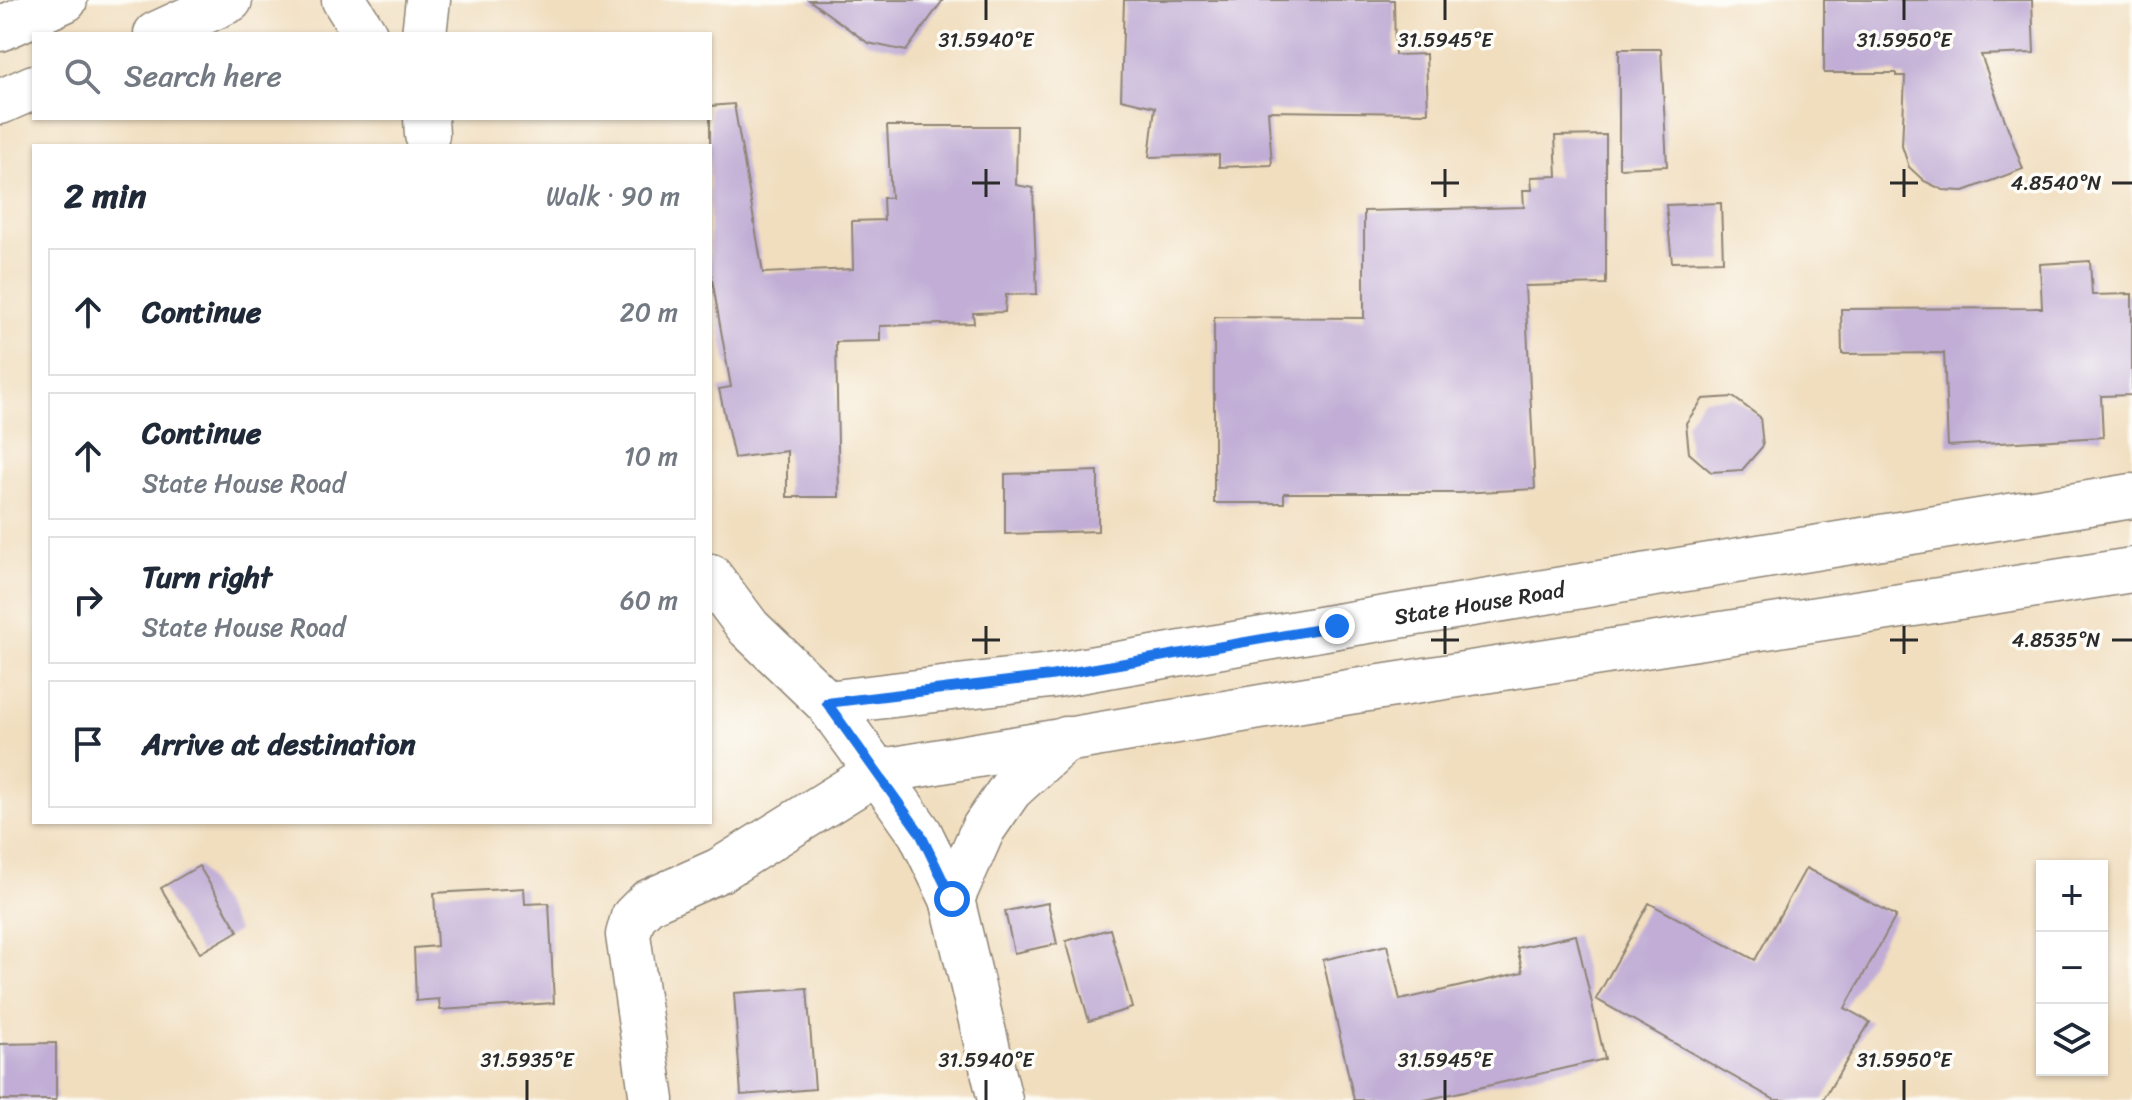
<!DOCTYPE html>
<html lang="en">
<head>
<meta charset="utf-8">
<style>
  :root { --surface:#fff; --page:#f2f2f3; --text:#1f2937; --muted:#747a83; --line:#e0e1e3 }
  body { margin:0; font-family:Sriracha,sans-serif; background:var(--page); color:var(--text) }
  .controls { position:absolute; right:24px; bottom:24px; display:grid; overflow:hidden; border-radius:0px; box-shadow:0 2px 6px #0004 }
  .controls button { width:72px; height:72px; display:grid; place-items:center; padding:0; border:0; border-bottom:2px solid var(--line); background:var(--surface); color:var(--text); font:40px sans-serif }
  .stop { position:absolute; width:24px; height:24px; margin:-18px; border:6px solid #1a73e8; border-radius:50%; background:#fff }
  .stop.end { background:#1a73e8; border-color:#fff; box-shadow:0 2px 8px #0008 }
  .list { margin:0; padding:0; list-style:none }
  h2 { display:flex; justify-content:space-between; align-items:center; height:104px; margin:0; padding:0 32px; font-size:34px }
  h2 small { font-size:26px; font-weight:400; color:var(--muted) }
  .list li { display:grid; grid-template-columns:52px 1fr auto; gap:24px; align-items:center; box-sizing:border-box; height:128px; margin:0 16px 16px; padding:0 16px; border:2px solid var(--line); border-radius:0px }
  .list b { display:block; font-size:30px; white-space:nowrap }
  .list p { margin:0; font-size:26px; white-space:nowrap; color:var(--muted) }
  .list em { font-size:26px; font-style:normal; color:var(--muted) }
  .icon { flex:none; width:44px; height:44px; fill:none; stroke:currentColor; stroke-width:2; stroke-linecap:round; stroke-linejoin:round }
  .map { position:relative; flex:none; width:2132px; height:1100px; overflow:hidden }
  .search { position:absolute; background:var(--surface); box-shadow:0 2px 6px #0004; left:32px; top:32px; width:680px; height:88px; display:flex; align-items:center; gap:20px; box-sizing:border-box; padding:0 28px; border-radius:0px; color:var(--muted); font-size:30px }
  .panel { position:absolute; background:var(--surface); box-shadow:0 2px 6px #0004; left:32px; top:144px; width:680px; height:680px; border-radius:0px }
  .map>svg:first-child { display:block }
</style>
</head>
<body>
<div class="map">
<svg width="2132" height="1100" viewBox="0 0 2132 1100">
  <rect width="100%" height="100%" fill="#fdfcf7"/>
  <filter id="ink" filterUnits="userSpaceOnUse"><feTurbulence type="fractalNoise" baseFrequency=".0125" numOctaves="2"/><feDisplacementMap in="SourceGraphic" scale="16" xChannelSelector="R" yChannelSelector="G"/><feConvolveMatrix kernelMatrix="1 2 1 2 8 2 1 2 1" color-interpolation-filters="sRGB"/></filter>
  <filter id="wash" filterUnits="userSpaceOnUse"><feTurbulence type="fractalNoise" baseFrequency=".006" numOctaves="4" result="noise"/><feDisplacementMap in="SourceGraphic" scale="32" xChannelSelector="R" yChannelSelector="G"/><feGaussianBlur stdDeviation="1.8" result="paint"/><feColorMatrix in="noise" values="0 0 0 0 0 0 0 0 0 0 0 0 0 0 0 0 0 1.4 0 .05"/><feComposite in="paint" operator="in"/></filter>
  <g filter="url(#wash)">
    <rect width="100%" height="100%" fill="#f1debf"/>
    <g id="blocks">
      <!-- building -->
      <g fill="#c1add5">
        <path d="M 809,0 L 943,0 L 906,51 L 868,43 Z"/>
        <path d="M 1124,0 L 1394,0 L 1395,55 L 1426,54 L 1428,113 L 1268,111 L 1272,165 L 1219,167 L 1219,155 L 1149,157 L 1155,107 L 1121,99 Z"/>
        <path d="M 1824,0 L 2032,0 L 2034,53 L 1981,55 L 2023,169 L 1964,191 L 1943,190 L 1924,181 L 1909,167 L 1902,146 L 1905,76 L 1896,76 L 1896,73 L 1824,73 Z"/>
        <path d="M 1619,49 L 1661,49 L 1667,166 L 1619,168 Z"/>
        <path d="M 734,104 L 763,273 L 853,269 L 852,221 L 884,220 L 883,198 L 891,198 L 887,126 L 1017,126 L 1016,185 L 1033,188 L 1037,294 L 1006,295 L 1005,312 L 973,313 L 974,323 L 880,326 L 880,341 L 836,342 L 839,497 L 787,497 L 787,451 L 734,458 L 719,389 L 731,387 L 710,268 L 710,106 Z"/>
        <path d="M 1606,135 L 1606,284 L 1525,286 L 1535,489 L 1459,493 L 1284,493 L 1284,503 L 1214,503 L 1214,317 L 1364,318 L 1364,211 L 1524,207 L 1523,190 L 1532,190 L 1531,177 L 1557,176 L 1555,136 Z"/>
        <path d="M 1721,203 L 1723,261 L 1672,262 L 1666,205 Z"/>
        <path d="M 2090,261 L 2092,295 L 2132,294 L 2132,395 L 2101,396 L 2103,437 L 1948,446 L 1944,353 L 1842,354 L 1841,309 L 2042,308 L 2040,264 Z"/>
        <path d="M 1733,397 L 1760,417 L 1763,446 L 1742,470 L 1711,472 L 1689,453 L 1686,423 L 1703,399 Z"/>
        <path d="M 1098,471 L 1098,531 L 1005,534 L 1005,474 Z"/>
        <path d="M 199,866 L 238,931 L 200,953 L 161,888 Z"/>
        <path d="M 1806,868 L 1896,916 L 1845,1008 L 1870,1022 L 1823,1100 L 1775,1100 L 1596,999 L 1649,903 L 1755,960 Z"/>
        <path d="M 524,888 L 525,904 L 549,903 L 554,1003 L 440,1010 L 439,999 L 416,1001 L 414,948 L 437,946 L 434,893 Z"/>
        <path d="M 1048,903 L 1057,944 L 1014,953 L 1005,911 Z"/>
        <path d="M 1110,929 L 1132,1008 L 1089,1021 L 1066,941 Z"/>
        <path d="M 1576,935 L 1605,1059 L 1425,1100 L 1354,1100 L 1323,960 L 1387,945 L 1400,1000 L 1523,972 L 1517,948 Z"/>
        <path d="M 807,988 L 815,1089 L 741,1095 L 734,993 Z"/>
        <path d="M 56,1043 L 56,1100 L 0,1100 L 0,1044 Z"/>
      </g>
    </g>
  </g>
  <g filter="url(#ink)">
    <use href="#blocks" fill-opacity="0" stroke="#8e8475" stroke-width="2"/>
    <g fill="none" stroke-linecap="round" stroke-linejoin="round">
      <!-- minor casing -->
      <g stroke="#8e8475" stroke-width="47">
        <path id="minor" d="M 652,1100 L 628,935 L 633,917 L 648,902 L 720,870 L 877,772"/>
      </g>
      <!-- tertiary casing -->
      <g stroke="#8e8475" stroke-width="47">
        <path id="tertiary" d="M 877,772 L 920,833 L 952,899 L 1000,1100"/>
      </g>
      <!-- secondary casing -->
      <g stroke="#8e8475" stroke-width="47">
        <g id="secondary">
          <path d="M 344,0 L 365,34"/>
          <path d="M 710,576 L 749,628 L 827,703 L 877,772 L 1349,692 L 2132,570"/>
          <path id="s1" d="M 827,703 L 1050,676 L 1337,626 L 2132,496"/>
          <path d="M 952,899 L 983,829 L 1010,790 L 1066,739"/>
        </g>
      </g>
      <!-- primary casing -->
      <g stroke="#8e8475" stroke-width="47">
        <g id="primary">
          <path d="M 0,29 L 65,0"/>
          <path d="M 156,34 L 230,0"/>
          <path d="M 424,34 L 428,0"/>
          <path d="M 0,102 L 34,87"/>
          <path d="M 426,118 L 427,135"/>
        </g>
      </g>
      <!-- minor -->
      <use href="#minor" stroke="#fff" stroke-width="44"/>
      <!-- tertiary -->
      <use href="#tertiary" stroke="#fff" stroke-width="44"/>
      <!-- secondary -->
      <use href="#secondary" stroke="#fff" stroke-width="44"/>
      <!-- primary -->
      <use href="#primary" stroke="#fff" stroke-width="44"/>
    </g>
  </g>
  <g fill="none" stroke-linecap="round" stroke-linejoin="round" filter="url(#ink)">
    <!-- route -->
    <path stroke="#1a73e8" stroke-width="10" d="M 952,899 L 920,833 L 827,703 L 1050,676 L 1337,626"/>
  </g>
  <!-- ticks -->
  <path fill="none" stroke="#2b2b2b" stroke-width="3" d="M 986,0 L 986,20M 1445,0 L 1445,20M 1904,0 L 1904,20M 986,169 L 986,197M 1445,169 L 1445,197M 1904,169 L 1904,197M 972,183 L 1000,183M 1431,183 L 1459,183M 1890,183 L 1918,183M 2112,183 L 2132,183M 986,626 L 986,654M 1445,626 L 1445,654M 1904,626 L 1904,654M 972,640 L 1000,640M 1431,640 L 1459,640M 1890,640 L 1918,640M 2112,640 L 2132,640M 527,1080 L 527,1100M 986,1080 L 986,1100M 1445,1080 L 1445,1100M 1904,1080 L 1904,1100"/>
  <g text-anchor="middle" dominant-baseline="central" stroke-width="7" stroke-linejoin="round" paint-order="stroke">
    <!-- street labels -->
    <g font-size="22" fill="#2b2b2b" stroke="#fdfcf7">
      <text stroke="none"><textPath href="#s1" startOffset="660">State House Road</textPath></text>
    </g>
  </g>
  <g font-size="20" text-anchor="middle" fill="#2b2b2b" stroke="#fdfcf7" stroke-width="7" stroke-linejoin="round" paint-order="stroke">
    <text x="986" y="47">31.5940°E</text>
    <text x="1445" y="47">31.5945°E</text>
    <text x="1904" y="47">31.5950°E</text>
    <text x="2056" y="190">4.8540°N</text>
    <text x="2056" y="647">4.8535°N</text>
    <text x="527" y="1067">31.5935°E</text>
    <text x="986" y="1067">31.5940°E</text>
    <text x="1445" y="1067">31.5945°E</text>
    <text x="1904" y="1067">31.5950°E</text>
  </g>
</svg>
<div class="controls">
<button>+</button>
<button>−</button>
<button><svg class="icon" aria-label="layers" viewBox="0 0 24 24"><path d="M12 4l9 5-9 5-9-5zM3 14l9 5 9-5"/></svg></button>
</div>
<div class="stop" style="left:952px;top:899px"></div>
<div class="stop end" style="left:1337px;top:626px"></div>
<div class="search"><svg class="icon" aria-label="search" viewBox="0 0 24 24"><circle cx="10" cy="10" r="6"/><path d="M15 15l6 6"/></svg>Search here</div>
<section class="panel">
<h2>2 min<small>Walk · 90 m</small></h2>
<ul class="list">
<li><svg class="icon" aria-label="ahead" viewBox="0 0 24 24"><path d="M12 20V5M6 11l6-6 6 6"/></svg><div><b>Continue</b></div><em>20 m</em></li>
<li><svg class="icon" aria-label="ahead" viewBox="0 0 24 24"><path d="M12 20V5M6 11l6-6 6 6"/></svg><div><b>Continue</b><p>State House Road</p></div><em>10 m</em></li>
<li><svg class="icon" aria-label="right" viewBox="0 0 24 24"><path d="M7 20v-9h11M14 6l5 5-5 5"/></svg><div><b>Turn right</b><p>State House Road</p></div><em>60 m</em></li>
<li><svg class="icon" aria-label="arrive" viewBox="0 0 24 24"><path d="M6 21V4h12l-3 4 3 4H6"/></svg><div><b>Arrive at destination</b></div></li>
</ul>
</section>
</div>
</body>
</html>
